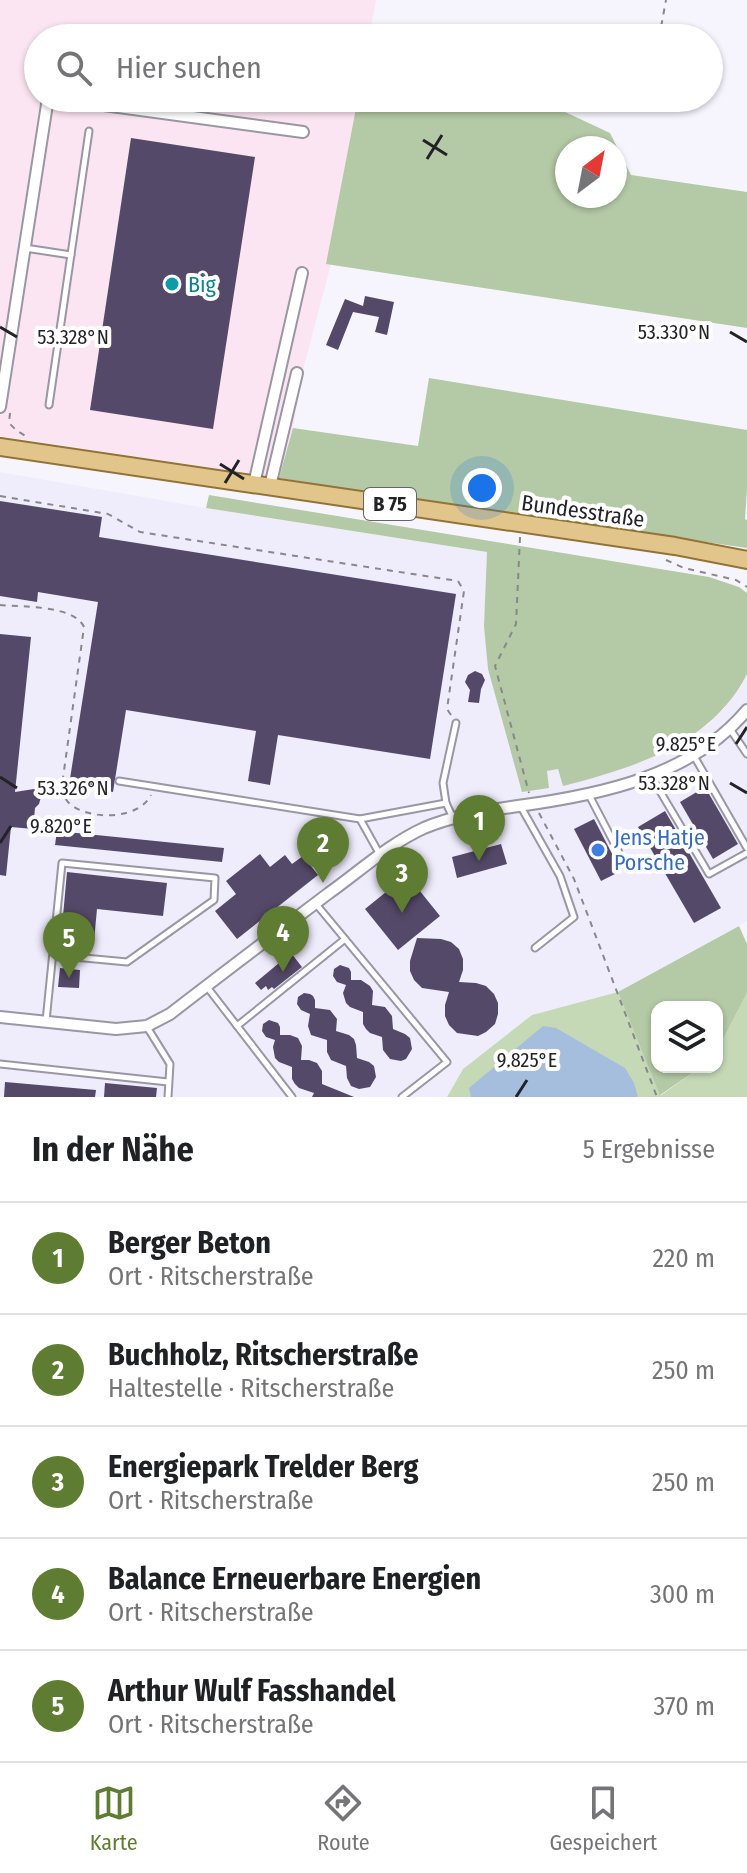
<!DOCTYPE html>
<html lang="de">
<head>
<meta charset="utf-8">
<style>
  :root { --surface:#fff; --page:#f2f2f2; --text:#202124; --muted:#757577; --line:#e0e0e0; --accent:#5f7d32 }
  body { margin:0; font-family:"Fira Sans Condensed",sans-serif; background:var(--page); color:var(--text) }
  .controls { position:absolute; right:24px; bottom:24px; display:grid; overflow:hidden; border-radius:16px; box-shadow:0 2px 6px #0004 }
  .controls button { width:72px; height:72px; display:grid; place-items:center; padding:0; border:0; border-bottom:2px solid var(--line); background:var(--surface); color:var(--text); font:40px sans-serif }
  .compass { position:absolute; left:555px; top:136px; width:72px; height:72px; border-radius:50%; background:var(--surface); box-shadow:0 2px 6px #0004; rotate:32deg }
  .you { position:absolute; left:482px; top:488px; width:28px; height:28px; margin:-20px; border:6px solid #fff; border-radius:50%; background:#1a73e8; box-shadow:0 0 0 12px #1a73e833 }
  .badge { display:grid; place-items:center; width:52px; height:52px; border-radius:50%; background:var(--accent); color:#fff; font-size:26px; font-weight:700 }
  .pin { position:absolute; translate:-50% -66px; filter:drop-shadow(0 2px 4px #0008) }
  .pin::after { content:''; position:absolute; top:42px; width:28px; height:24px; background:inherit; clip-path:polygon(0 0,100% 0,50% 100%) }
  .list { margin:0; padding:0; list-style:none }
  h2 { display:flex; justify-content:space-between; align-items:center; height:104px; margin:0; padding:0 32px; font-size:34px }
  h2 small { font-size:26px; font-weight:400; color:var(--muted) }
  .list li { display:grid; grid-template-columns:52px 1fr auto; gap:24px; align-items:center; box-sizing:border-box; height:112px; padding:0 32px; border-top:2px solid var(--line) }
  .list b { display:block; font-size:30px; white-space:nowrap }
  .list p { margin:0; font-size:26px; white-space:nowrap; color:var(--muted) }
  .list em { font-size:26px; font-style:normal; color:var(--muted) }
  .icon { flex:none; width:44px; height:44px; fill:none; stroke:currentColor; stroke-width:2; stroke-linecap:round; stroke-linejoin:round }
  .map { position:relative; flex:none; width:747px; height:1097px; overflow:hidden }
  .search { position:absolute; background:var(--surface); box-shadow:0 2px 6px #0004; left:24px; right:24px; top:24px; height:88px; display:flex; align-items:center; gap:20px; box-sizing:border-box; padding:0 28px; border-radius:44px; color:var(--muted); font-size:30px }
  .sheet { height:664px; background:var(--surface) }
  nav { display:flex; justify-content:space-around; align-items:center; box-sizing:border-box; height:112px; border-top:2px solid var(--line); background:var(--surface); font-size:22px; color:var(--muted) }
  nav a { display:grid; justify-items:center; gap:4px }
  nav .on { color:var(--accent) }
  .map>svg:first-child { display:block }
</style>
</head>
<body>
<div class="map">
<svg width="747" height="1097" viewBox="0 0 747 1097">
  <rect width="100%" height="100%" fill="#f6f5fd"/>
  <!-- built -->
  <path fill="#efecfc" d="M 0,472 L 206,508 L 487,552 L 485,626 L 488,669 L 523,792 L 546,771 L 558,769 L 563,786 L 708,725 L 724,709 L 742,685 L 747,674 L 747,921 L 618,992 L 532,1015 L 463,1069 L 447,1097 L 0,1097 Z"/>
  <!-- industrial -->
  <path fill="#fce5f2" d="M 0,0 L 376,0 L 369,38 L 38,38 L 38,98 L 358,98 L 327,263 L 331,264 L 302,374 L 293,428 L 279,478 L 0,436 Z"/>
  <!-- green -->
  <path fill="#c5d9b7" d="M 618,992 L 661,1095 L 701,1067 L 717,1067 L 717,1051 L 747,993 L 747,1097 L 447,1097 L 463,1069 L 532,1015 Z"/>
  <!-- forest -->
  <g fill="#b4c9a6" fill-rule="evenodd">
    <path d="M 358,98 L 548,98 L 548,104 L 610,133 L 631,175 L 747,192 L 747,328 L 326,264 ZM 615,148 L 615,196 L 567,196 L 567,148 Z"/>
    <path d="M 429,378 L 747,430 L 747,489 L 745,519 L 747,520 L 747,548 L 409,499 L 279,478 L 293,428 L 418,446 Z"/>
    <path d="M 209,495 L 709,577 L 739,587 L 747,593 L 747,674 C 712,744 633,768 563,786 L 558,769 L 547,771 L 549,788 L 522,792 L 488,669 L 484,626 L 487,552 L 206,508 Z"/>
    <path d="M 739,926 L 747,944 L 747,993 L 717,1051 L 717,1007 L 657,1007 L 657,1067 L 701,1067 L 660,1095 L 618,992 Z"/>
  </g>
  <!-- water -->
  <path fill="#a5bede" d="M 543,1026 L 556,1028 L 625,1068 L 634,1083 L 638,1097 L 471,1097 L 469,1088 Z"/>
  <!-- building -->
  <g fill="#554969">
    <path d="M 131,138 L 255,157 L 213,429 L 90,410 Z"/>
    <path d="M 365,296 L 394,302 L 387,335 L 375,332 L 379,317 L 353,312 L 338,350 L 326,345 L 345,299 L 363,306 Z"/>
    <path d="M 0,501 L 102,517 L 99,537 L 456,594 L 430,759 L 278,735 L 270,785 L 248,781 L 256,731 L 126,710 L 113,792 L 69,785 L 98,602 L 38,592 L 37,602 L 0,596 Z"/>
    <path d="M 0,634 L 31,637 L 15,792 L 34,789 L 40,794 L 41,797 L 39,804 L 35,808 L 33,829 L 11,827 L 6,876 L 0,875 Z"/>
    <path d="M 475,671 L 482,674 L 485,680 L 481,689 L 479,703 L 468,702 L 470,690 L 465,682 L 468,675 Z"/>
    <path d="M 705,787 L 738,844 L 713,859 L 680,802 Z"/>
    <path d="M 665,811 L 721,908 L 694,923 L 638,827 Z"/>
    <path d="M 594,819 L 621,871 L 601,881 L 574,829 Z"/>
    <path d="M 57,831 L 224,848 L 222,862 L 55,845 Z"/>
    <path d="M 501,844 L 507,864 L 457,878 L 452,857 Z"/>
    <path d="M 260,854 L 270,867 L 285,855 L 292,864 L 303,856 L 318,875 L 237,939 L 215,911 L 236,894 L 226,881 Z"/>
    <path d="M 67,872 L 167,883 L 163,916 L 97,909 L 94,941 L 61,938 Z"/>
    <path d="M 407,875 L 440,916 L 398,950 L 365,909 Z"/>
    <path d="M 417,938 L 441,939 L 451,942 L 459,949 L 463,959 L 463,970 L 459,982 L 476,983 L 486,986 L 494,994 L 498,1003 L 498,1014 L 495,1024 L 486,1032 L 478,1036 L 457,1033 L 449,1025 L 445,1016 L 445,1005 L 449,992 L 422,988 L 414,980 L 410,971 L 410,961 Z"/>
    <path d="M 291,953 L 302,967 L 274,989 L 272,987 L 268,990 L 266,986 L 261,990 L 255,983 Z"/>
    <path d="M 340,965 L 349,968 L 351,972 L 351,980 L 361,980 L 370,986 L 373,991 L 372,1005 L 385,1007 L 392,1016 L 393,1029 L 405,1034 L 410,1038 L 412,1049 L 406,1059 L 401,1061 L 390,1059 L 383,1050 L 382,1037 L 370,1033 L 366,1029 L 363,1024 L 363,1012 L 350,1007 L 346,1003 L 343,993 L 346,985 L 337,982 L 333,976 L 334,969 Z"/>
    <path d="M 60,968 L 80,970 L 79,988 L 58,987 Z"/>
    <path d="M 304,993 L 310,994 L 313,996 L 315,1000 L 315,1008 L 330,1010 L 337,1019 L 336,1031 L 349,1035 L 354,1039 L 356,1045 L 357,1058 L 369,1062 L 374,1066 L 376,1077 L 370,1087 L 359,1089 L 351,1086 L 347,1078 L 346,1066 L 331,1060 L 327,1052 L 327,1040 L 311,1035 L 308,1026 L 310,1014 L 301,1010 L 297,1004 L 298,997 Z"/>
    <path d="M 269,1020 L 278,1023 L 280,1027 L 280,1035 L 290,1035 L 298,1038 L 302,1046 L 301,1060 L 309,1060 L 317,1063 L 322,1071 L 322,1084 L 354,1097 L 312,1097 L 314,1093 L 299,1088 L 295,1084 L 292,1079 L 292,1067 L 279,1062 L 275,1058 L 273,1047 L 275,1040 L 266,1037 L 262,1031 L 263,1024 Z"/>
    <path d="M 5,1082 L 96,1090 L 95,1097 L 4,1097 Z"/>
    <path d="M 105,1083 L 157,1088 L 156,1097 L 104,1097 Z"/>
  </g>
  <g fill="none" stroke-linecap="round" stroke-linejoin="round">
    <!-- lane casing -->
    <g stroke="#9997a3" stroke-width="9">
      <g id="lane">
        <path d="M 25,248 L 71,255"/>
        <path d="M 49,405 L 89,131"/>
        <path d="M 730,729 L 747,754"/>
        <path d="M 694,756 L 747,848"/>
        <path d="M 651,776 L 709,874 L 747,853"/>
        <path d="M 119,781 L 360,819 L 446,803"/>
        <path d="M 589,795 L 626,866"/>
        <path d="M 521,807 L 560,876 L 574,917 L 535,948"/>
        <path d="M 453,818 L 446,803 L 443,783 L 456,723"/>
        <path d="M 360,819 L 379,853"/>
        <path d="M 316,904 L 447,1062 L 402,1097"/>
        <path d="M 207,987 L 292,1097"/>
        <path d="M 46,1021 L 62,863 L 215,878 L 214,900 L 127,962 L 53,955"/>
        <path d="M 237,1026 L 345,939"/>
        <path d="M 147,1027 L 170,1064 L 168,1097"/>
        <path d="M 0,1064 L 168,1082"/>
      </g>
    </g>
    <!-- street casing -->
    <g stroke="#9997a3" stroke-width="14">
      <g id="street">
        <path d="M 52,98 L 303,132"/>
        <path d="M 0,407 L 48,98"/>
        <path d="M 254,484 L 302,273"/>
        <path d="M 270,486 L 297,373"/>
        <path d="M 0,1017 L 116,1029 L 147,1026 L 170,1014 C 223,973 276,933 329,893 C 360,871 389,844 424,828 C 455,815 486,811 518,806 C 600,795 692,776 747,710"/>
      </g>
    </g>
    <!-- primary casing -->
    <g stroke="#937335" stroke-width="20">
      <path id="primary" d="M 0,447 L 675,546 L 747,560"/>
    </g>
    <!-- path -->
    <g stroke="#88878d" stroke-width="2" stroke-dasharray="6 6" stroke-linecap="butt">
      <path d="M 384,38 L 392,28 L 459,38"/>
      <path d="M 659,38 L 666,0"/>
      <path d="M 10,413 L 9,423 L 16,430 L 27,437"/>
      <path d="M 0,496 L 108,514 L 140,532 L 458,581 L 464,591 L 447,709 L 451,715"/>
      <path d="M 520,537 L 516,624 L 495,666 L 529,793"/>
      <path d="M 666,560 L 684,568 L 736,580 L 747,587"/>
      <path d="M 0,605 C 22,607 74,605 84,627 L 62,785 C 63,792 64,798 69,803 C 88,821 139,820 151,795"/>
      <path d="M 539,813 L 574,879 L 657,1097"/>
    </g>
    <!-- lane -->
    <use href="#lane" stroke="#fff" stroke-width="5"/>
    <!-- street -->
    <use href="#street" stroke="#fff" stroke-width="10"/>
    <!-- primary -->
    <use href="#primary" stroke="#e2c58a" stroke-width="16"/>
  </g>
  <!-- ticks -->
  <path fill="none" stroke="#232227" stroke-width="3" d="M 423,140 L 447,155M 427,159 L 442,135M 0,327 L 17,337M 730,332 L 747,342M 220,464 L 244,479M 225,483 L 239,460M 736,744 L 747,727M 0,777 L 17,788M 730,783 L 747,793M 0,843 L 11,826M 516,1097 L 527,1080"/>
  <!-- markers -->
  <circle fill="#0f9aa8" stroke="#fff" stroke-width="3" cx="172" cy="284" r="8"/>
  <circle fill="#3f7fe0" stroke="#fff" stroke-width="3" cx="598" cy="850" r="8"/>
  <g text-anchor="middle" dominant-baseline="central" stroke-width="8" stroke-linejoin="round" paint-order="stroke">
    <!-- shield labels -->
    <rect fill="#fff" stroke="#656468" stroke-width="2" x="364" y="488" width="52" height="32" rx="6"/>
    <g font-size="20" font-weight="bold" fill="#232227">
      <text x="390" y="504">B 75</text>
    </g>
    <!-- culture labels -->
    <g font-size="22" fill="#0d838f" stroke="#fff" text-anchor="start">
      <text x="188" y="284">Big</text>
    </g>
    <!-- street labels -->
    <g font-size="22" fill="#232227" stroke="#fff">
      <text transform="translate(583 511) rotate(8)">Bundesstraße</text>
    </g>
    <!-- shop labels -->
    <g font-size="22" fill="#366cbe" stroke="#fff" text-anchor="start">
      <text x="614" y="837">Jens Hatje<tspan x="614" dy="25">Porsche</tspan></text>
    </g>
  </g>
  <g font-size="20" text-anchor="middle" fill="#232227" stroke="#fff" stroke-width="8" stroke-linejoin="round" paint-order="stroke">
    <text x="674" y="339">53.330°N</text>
    <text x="73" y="344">53.328°N</text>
    <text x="686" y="751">9.825°E</text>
    <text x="674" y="790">53.328°N</text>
    <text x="73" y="795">53.326°N</text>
    <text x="61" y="833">9.820°E</text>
    <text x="527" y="1067">9.825°E</text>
  </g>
</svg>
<div class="controls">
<button><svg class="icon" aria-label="layers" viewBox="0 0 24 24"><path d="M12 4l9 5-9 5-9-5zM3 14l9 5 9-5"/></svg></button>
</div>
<svg class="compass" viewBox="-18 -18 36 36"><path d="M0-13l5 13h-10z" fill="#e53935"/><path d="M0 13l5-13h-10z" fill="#757577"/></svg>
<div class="you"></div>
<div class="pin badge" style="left:479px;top:861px">1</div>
<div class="pin badge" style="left:323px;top:883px">2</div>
<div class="pin badge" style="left:402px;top:913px">3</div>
<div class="pin badge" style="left:283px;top:972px">4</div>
<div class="pin badge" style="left:69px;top:978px">5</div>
<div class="search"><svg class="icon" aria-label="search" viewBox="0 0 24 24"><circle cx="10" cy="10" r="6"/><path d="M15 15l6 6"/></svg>Hier suchen</div>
</div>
<section class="sheet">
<h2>In der Nähe<small>5 Ergebnisse</small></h2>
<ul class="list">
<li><span class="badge">1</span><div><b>Berger Beton</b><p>Ort · Ritscherstraße</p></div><em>220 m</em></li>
<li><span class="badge">2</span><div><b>Buchholz, Ritscherstraße</b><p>Haltestelle · Ritscherstraße</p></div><em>250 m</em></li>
<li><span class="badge">3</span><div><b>Energiepark Trelder Berg</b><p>Ort · Ritscherstraße</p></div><em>250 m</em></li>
<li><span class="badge">4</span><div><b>Balance Erneuerbare Energien</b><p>Ort · Ritscherstraße</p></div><em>300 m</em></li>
<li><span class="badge">5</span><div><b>Arthur Wulf Fasshandel</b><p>Ort · Ritscherstraße</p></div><em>370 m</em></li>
</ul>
</section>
<nav>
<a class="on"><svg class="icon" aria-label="map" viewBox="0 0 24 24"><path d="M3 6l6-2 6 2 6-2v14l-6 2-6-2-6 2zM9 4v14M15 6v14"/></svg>Karte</a>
<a><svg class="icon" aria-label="directions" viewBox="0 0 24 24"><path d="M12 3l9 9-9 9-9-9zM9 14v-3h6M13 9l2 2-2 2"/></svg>Route</a>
<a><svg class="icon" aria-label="saved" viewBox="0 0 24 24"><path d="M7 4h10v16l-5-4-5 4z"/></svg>Gespeichert</a>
</nav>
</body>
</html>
